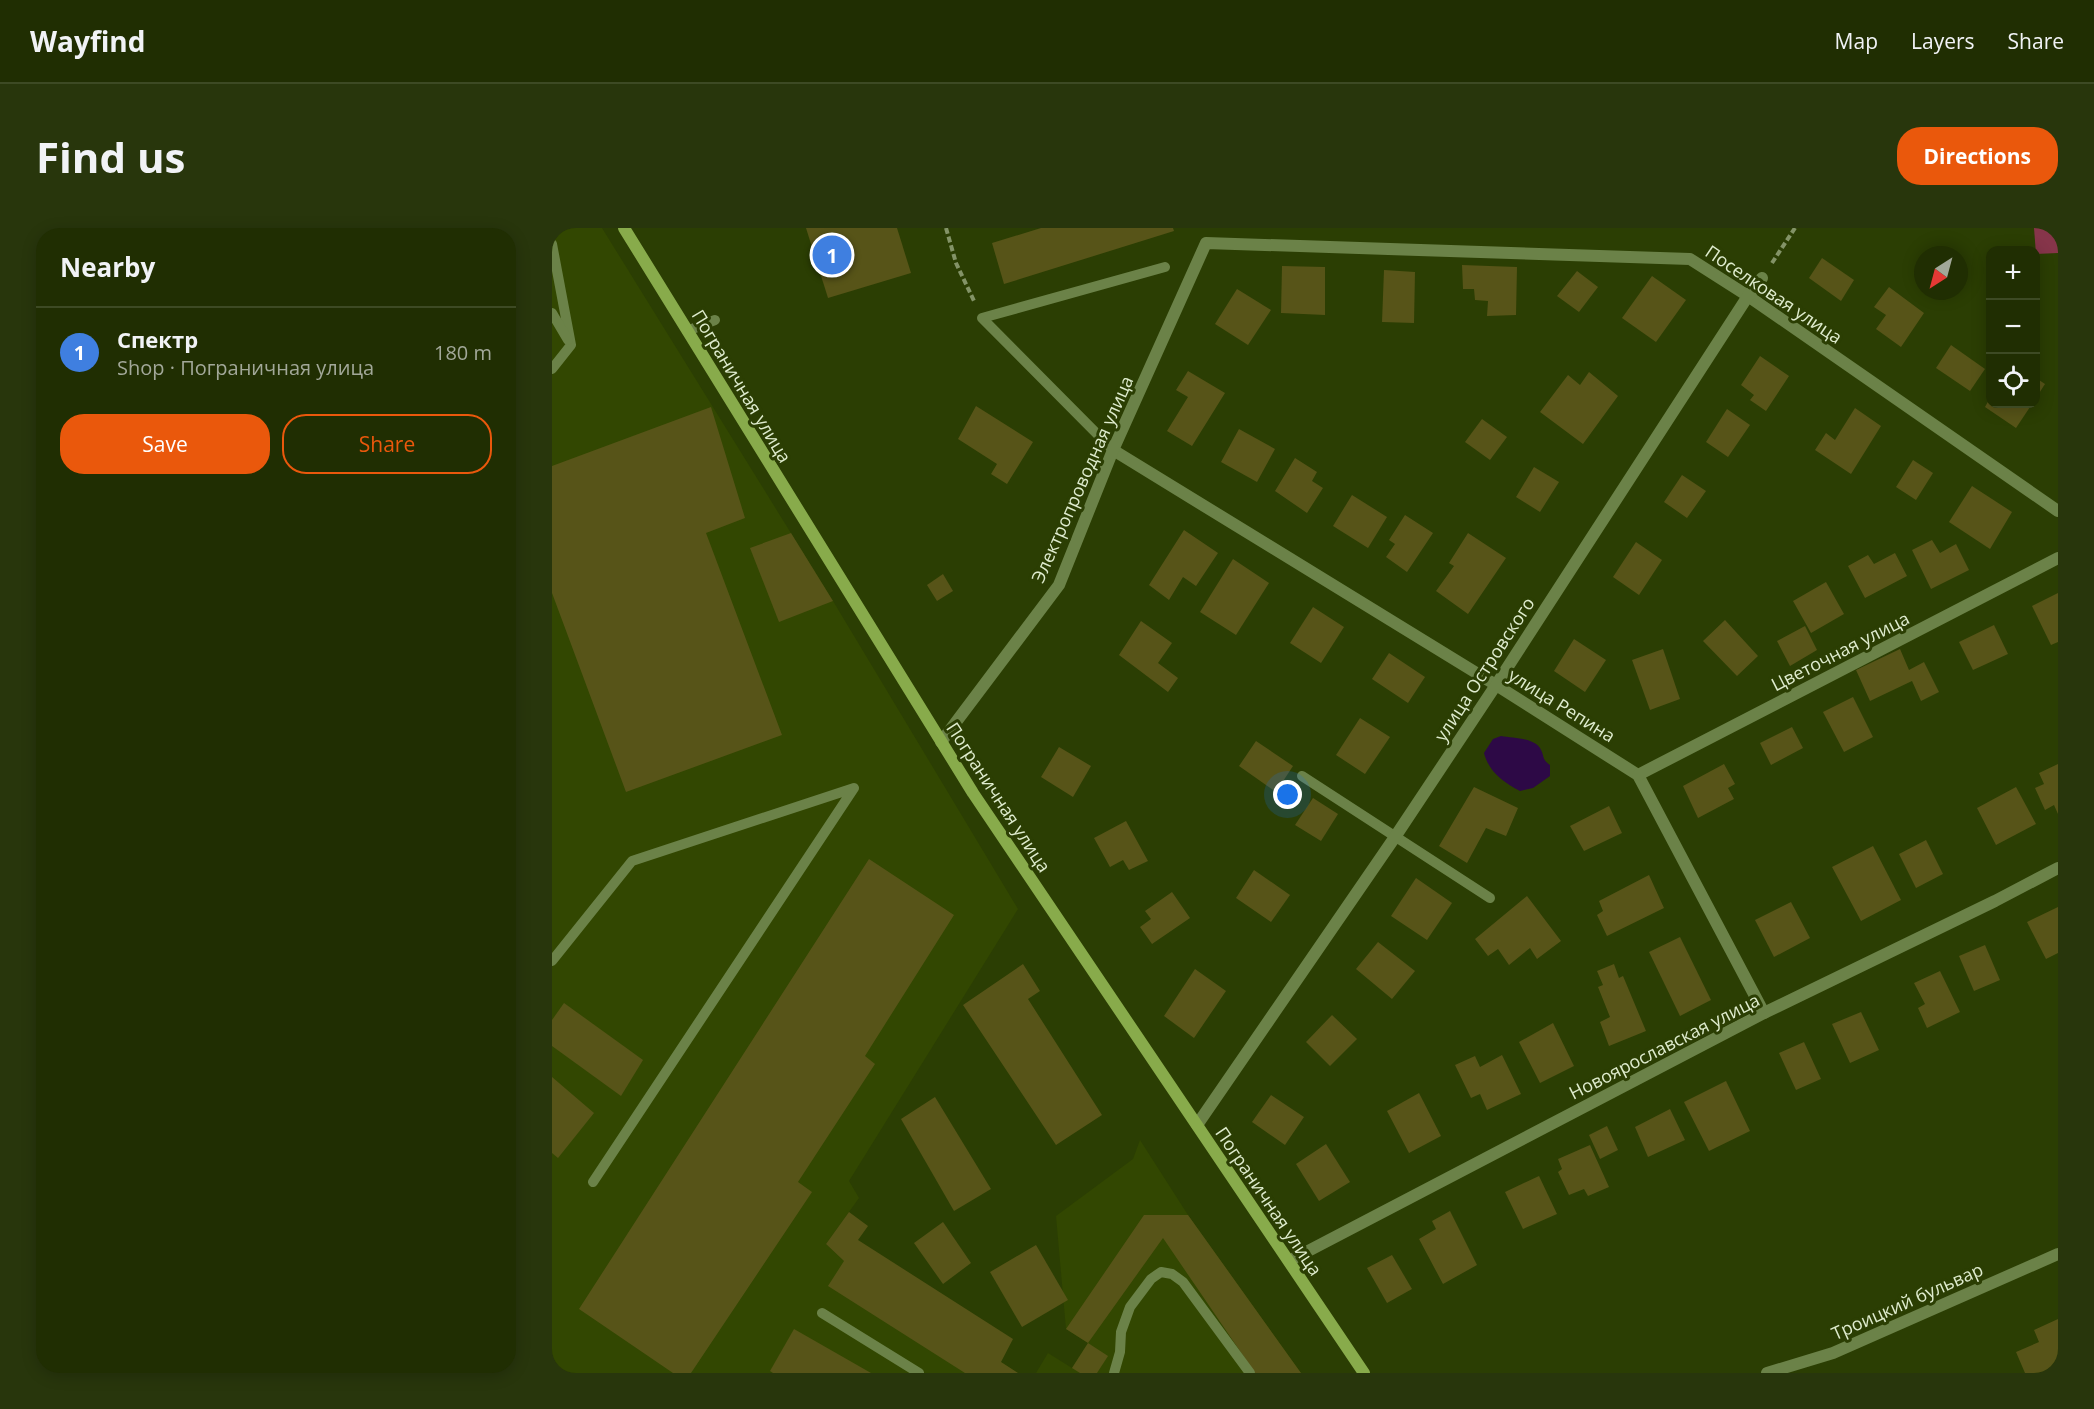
<!DOCTYPE html>
<html lang="en">
<head>
<meta charset="utf-8">
<style>
  :root { --surface:#202e02; --page:#28360c; --text:#f1f3f6; --muted:#a2a899; --line:#3d4a24; --accent:#ea580c }
  body { margin:0; font-family:"Open Sans",sans-serif; background:var(--page); color:var(--text) }
  .controls { position:absolute; right:18px; top:18px; display:grid; overflow:hidden; border-radius:12px; box-shadow:0 3px 15px #0003 }
  .controls button { width:54px; height:54px; display:grid; place-items:center; padding:0; border:0; border-bottom:2px solid var(--line); background:var(--surface); color:var(--text); font:30px sans-serif }
  .compass { position:absolute; left:1362px; top:18px; width:54px; height:54px; border-radius:50%; background:var(--surface); box-shadow:0 3px 15px #0003; rotate:216deg }
  .you { position:absolute; left:736px; top:567px; width:21px; height:21px; margin:-15px; border:4px solid #fff; border-radius:50%; background:#1a73e8; box-shadow:0 0 0 9px #1a73e833 }
  .badge { display:grid; place-items:center; width:39px; height:39px; border-radius:50%; background:var(--accent); color:#fff; font-size:20px; font-weight:700 }
  .pin { position:absolute; translate:-50% -50%; border:3px solid #fff; box-shadow:0 2px 6px #0006 }
  .list { margin:0; padding:0; list-style:none }
  h2 { display:flex; justify-content:space-between; align-items:center; height:78px; margin:0; padding:0 24px; font-size:26px }
  h2 small { font-size:20px; font-weight:400; color:var(--muted) }
  .list li { display:grid; grid-template-columns:39px 1fr auto; gap:18px; align-items:center; box-sizing:border-box; height:90px; padding:0 24px; border-top:2px solid var(--line) }
  .list b { display:block; font-size:22px; white-space:nowrap }
  .list p { margin:0; font-size:20px; white-space:nowrap; color:var(--muted) }
  .list em { font-size:20px; font-style:normal; color:var(--muted) }
  .actions { display:flex; gap:12px; padding:18px 24px }
  .actions a { flex:1; padding:14px 0; border:2px solid var(--accent); border-radius:24px; text-align:center; font-size:21px; color:var(--accent) }
  .actions .main { background:var(--accent); color:#fff }
  .icon { flex:none; width:33px; height:33px; fill:none; stroke:currentColor; stroke-width:2; stroke-linecap:round; stroke-linejoin:round }
  .map { position:relative; flex:none; width:1506px; height:1145px; overflow:hidden; border-radius:24px }
  header { display:flex; align-items:center; gap:36px; box-sizing:border-box; height:84px; padding:0 30px; background:var(--surface); border-bottom:2px solid var(--line) }
  header strong { font-size:28px }
  nav { display:flex; gap:33px; margin-inline-start:auto; font-size:21px }
  .intro { display:flex; align-items:center; justify-content:space-between; box-sizing:border-box; height:144px; padding:0 36px }
  h1 { margin:0; font-size:42px }
  .button { padding:15px 27px; border-radius:24px; background:var(--accent); color:#fff; font-size:21px; font-weight:700 }
  main { display:flex; gap:36px; padding:0 36px }
  aside { flex:1; background:var(--surface); border-radius:24px; box-shadow:0 3px 15px #0003 }
  .map>svg:first-child { display:block }
</style>
</head>
<body>
<header>
<strong>Wayfind</strong>
<nav><a>Map</a><a>Layers</a><a>Share</a></nav>
</header>
<div class="intro"><h1>Find us</h1><a class="button">Directions</a></div>
<main>
<aside>
<h2>Nearby<small></small></h2>
<ul class="list">
<li><span class="badge" style="background:#3f7fe0">1</span><div><b>Спектр</b><p>Shop · Пограничная улица</p></div><em>180 m</em></li>
</ul>
<div class="actions"><a class="main">Save</a><a>Share</a></div>
</aside>
<div class="map">
<svg width="1506" height="1145" viewBox="0 0 1506 1145">
  <rect width="100%" height="100%" fill="#2b3e03"/>
  <!-- built -->
  <g fill="#324701">
    <path d="M 0,0 L 50,0 L 281,373 L 466,681 L 297,953 L 307,970 L 274,1016 L 292,1033 L 466,1145 L 0,1145 Z"/>
    <path d="M 588,912 L 636,987 L 749,1145 L 484,1145 L 496,1125 L 520,1140 L 536,1115 L 514,1101 L 504,988 L 581,931 Z"/>
  </g>
  <!-- green -->
  <path fill="#86354a" d="M 1482,0 L 1506,0 L 1506,25 L 1484,26 Z"/>
  <!-- water -->
  <path fill="#2d0946" d="M 949,508 C 961,510 981,510 988,520 C 993,528 989,531 998,537 L 998,548 L 981,560 L 968,563 C 951,554 937,544 932,525 L 941,511 Z"/>
  <!-- building -->
  <g fill="#575418">
    <path d="M 254,0 L 345,0 L 359,45 L 276,70 Z"/>
    <path d="M 489,0 L 621,0 L 622,3 L 452,56 L 440,15 Z"/>
    <path d="M 1270,30 L 1302,52 L 1289,73 L 1257,50 Z"/>
    <path d="M 910,37 L 965,39 L 964,87 L 935,88 L 936,73 L 923,72 L 922,61 L 911,61 Z"/>
    <path d="M 730,38 L 773,39 L 773,87 L 729,85 Z"/>
    <path d="M 832,42 L 863,44 L 862,95 L 830,94 Z"/>
    <path d="M 1025,43 L 1046,59 L 1027,84 L 1005,68 Z"/>
    <path d="M 1100,48 L 1134,72 L 1104,114 L 1070,90 Z"/>
    <path d="M 1337,59 L 1372,85 L 1349,119 L 1324,101 L 1334,87 L 1322,79 Z"/>
    <path d="M 685,61 L 719,82 L 696,117 L 663,96 Z"/>
    <path d="M 1399,117 L 1433,141 L 1418,163 L 1384,140 Z"/>
    <path d="M 1208,128 L 1237,148 L 1214,183 L 1198,172 L 1202,167 L 1189,157 Z"/>
    <path d="M 636,143 L 673,165 L 640,218 L 615,203 L 636,169 L 624,162 Z"/>
    <path d="M 1037,144 L 1066,168 L 1031,216 L 988,184 L 1016,147 L 1028,157 Z"/>
    <path d="M 1484,150 L 1493,156 L 1484,170 Z"/>
    <path d="M 1438,170 L 1438,176 L 1480,176 L 1464,200 L 1433,179 Z"/>
    <path d="M 424,178 L 481,214 L 455,256 L 439,246 L 445,236 L 406,211 Z"/>
    <path d="M 159,179 L 193,290 L 154,305 L 230,507 L 74,564 L 0,365 L 0,238 Z"/>
    <path d="M 1303,180 L 1329,198 L 1299,246 L 1263,222 L 1274,205 L 1283,212 Z"/>
    <path d="M 1175,181 L 1198,197 L 1176,229 L 1154,214 Z"/>
    <path d="M 930,191 L 955,209 L 938,232 L 913,214 Z"/>
    <path d="M 687,201 L 723,221 L 705,254 L 669,234 Z"/>
    <path d="M 743,230 L 765,244 L 760,253 L 771,260 L 755,285 L 723,263 Z"/>
    <path d="M 1361,232 L 1381,245 L 1364,272 L 1344,259 Z"/>
    <path d="M 982,239 L 1007,254 L 988,284 L 964,269 Z"/>
    <path d="M 1130,247 L 1154,263 L 1135,290 L 1112,274 Z"/>
    <path d="M 1420,258 L 1460,284 L 1438,321 L 1397,294 Z"/>
    <path d="M 800,267 L 835,289 L 816,320 L 781,298 Z"/>
    <path d="M 853,287 L 881,305 L 855,344 L 834,329 L 843,316 L 837,312 Z"/>
    <path d="M 632,302 L 666,325 L 644,358 L 631,349 L 617,372 L 597,357 Z"/>
    <path d="M 239,305 L 281,373 L 227,394 L 198,320 Z"/>
    <path d="M 916,305 L 954,330 L 916,386 L 884,363 L 902,338 L 897,335 Z"/>
    <path d="M 1380,312 L 1388,325 L 1404,316 L 1417,342 L 1379,361 L 1360,322 Z"/>
    <path d="M 1084,314 L 1110,332 L 1087,367 L 1061,349 Z"/>
    <path d="M 1343,325 L 1355,348 L 1313,370 L 1296,338 L 1316,327 L 1322,336 Z"/>
    <path d="M 681,331 L 717,355 L 684,407 L 648,384 Z"/>
    <path d="M 391,346 L 401,363 L 385,373 L 375,357 Z"/>
    <path d="M 1274,354 L 1292,386 L 1259,405 L 1241,373 Z"/>
    <path d="M 1506,365 L 1506,414 L 1499,417 L 1480,378 Z"/>
    <path d="M 761,379 L 792,399 L 769,435 L 738,415 Z"/>
    <path d="M 1173,392 L 1206,428 L 1185,448 L 1151,413 Z"/>
    <path d="M 589,393 L 620,415 L 606,435 L 626,450 L 616,464 L 567,427 Z"/>
    <path d="M 1442,397 L 1456,426 L 1421,442 L 1407,414 Z"/>
    <path d="M 1253,398 L 1265,422 L 1238,438 L 1225,413 Z"/>
    <path d="M 1022,411 L 1054,432 L 1033,464 L 1002,443 Z"/>
    <path d="M 1111,421 L 1128,471 L 1098,482 L 1080,432 Z"/>
    <path d="M 1348,421 L 1357,442 L 1372,434 L 1387,464 L 1369,473 L 1360,453 L 1318,473 L 1304,442 Z"/>
    <path d="M 837,425 L 873,449 L 856,475 L 820,451 Z"/>
    <path d="M 1301,469 L 1321,509 L 1292,524 L 1271,484 Z"/>
    <path d="M 808,490 L 838,509 L 813,546 L 784,527 Z"/>
    <path d="M 1240,499 L 1251,520 L 1219,537 L 1208,515 Z"/>
    <path d="M 704,513 L 741,538 L 724,564 L 687,538 Z"/>
    <path d="M 507,519 L 539,538 L 521,569 L 489,549 Z"/>
    <path d="M 1172,536 L 1183,556 L 1176,560 L 1182,571 L 1146,590 L 1131,558 Z"/>
    <path d="M 1506,536 L 1506,586 L 1502,577 L 1493,582 L 1483,560 L 1492,556 L 1487,545 Z"/>
    <path d="M 922,559 L 966,580 L 954,608 L 934,600 L 915,635 L 887,618 Z"/>
    <path d="M 1464,559 L 1484,596 L 1444,617 L 1425,580 Z"/>
    <path d="M 761,570 L 786,586 L 769,613 L 743,597 Z"/>
    <path d="M 1057,578 L 1070,605 L 1032,623 L 1018,598 Z"/>
    <path d="M 574,593 L 596,633 L 577,642 L 571,632 L 558,639 L 542,610 Z"/>
    <path d="M 1374,612 L 1391,646 L 1364,660 L 1347,626 Z"/>
    <path d="M 1321,618 L 1349,672 L 1309,693 L 1280,639 Z"/>
    <path d="M 317,631 L 402,687 L 313,828 L 323,836 L 246,954 L 260,964 L 139,1145 L 121,1145 L 27,1081 Z"/>
    <path d="M 702,642 L 738,667 L 719,694 L 684,670 Z"/>
    <path d="M 1097,647 L 1112,680 L 1055,708 L 1045,687 L 1051,683 L 1047,673 Z"/>
    <path d="M 864,650 L 900,675 L 875,712 L 839,688 Z"/>
    <path d="M 620,664 L 638,690 L 600,716 L 588,699 L 599,691 L 593,683 Z"/>
    <path d="M 975,668 L 1009,713 L 985,731 L 978,720 L 957,737 L 946,721 L 936,728 L 923,711 Z"/>
    <path d="M 1239,674 L 1258,710 L 1222,729 L 1203,692 Z"/>
    <path d="M 1506,679 L 1506,725 L 1494,731 L 1475,694 Z"/>
    <path d="M 1128,709 L 1159,772 L 1128,788 L 1097,724 Z"/>
    <path d="M 826,714 L 863,743 L 840,771 L 804,741 Z"/>
    <path d="M 1433,717 L 1448,752 L 1422,763 L 1407,728 Z"/>
    <path d="M 471,736 L 488,763 L 476,771 L 550,887 L 504,917 L 411,777 Z"/>
    <path d="M 1062,736 L 1067,750 L 1071,748 L 1094,803 L 1057,818 L 1048,794 L 1058,789 L 1046,759 L 1051,757 L 1045,743 Z"/>
    <path d="M 643,741 L 674,763 L 642,810 L 612,788 Z"/>
    <path d="M 1388,743 L 1408,784 L 1375,800 L 1366,780 L 1373,776 L 1362,755 Z"/>
    <path d="M 12,775 L 91,832 L 69,868 L 0,818 L 0,792 Z"/>
    <path d="M 1309,784 L 1327,822 L 1298,835 L 1280,796 Z"/>
    <path d="M 780,787 L 805,811 L 778,838 L 754,814 Z"/>
    <path d="M 1001,795 L 1022,838 L 988,855 L 967,814 Z"/>
    <path d="M 1252,814 L 1269,851 L 1244,862 L 1227,825 Z"/>
    <path d="M 950,827 L 969,866 L 935,882 L 928,866 L 919,870 L 903,837 L 923,828 L 928,839 Z"/>
    <path d="M 0,849 L 42,885 L 6,930 L 0,925 Z"/>
    <path d="M 1174,853 L 1198,903 L 1157,923 L 1132,874 Z"/>
    <path d="M 867,865 L 889,908 L 857,925 L 835,883 Z"/>
    <path d="M 719,867 L 752,889 L 733,917 L 700,894 Z"/>
    <path d="M 383,869 L 439,961 L 402,983 L 349,891 Z"/>
    <path d="M 1118,881 L 1133,912 L 1096,929 L 1083,899 Z"/>
    <path d="M 1055,898 L 1066,922 L 1048,931 L 1037,907 Z"/>
    <path d="M 774,916 L 798,954 L 767,973 L 744,936 Z"/>
    <path d="M 1038,917 L 1057,959 L 1036,968 L 1032,961 L 1017,967 L 1006,944 L 1010,941 L 1006,931 Z"/>
    <path d="M 987,948 L 1005,986 L 971,1001 L 953,964 Z"/>
    <path d="M 898,983 L 925,1037 L 891,1056 L 867,1011 L 884,1001 L 880,993 Z"/>
    <path d="M 297,984 L 316,998 L 306,1012 L 461,1111 L 449,1134 L 466,1145 L 413,1145 L 276,1058 L 292,1033 L 274,1016 Z"/>
    <path d="M 592,987 L 636,987 L 749,1145 L 703,1145 L 611,1010 L 536,1115 L 514,1101 Z"/>
    <path d="M 391,994 L 419,1035 L 391,1056 L 362,1015 Z"/>
    <path d="M 484,1017 L 516,1072 L 470,1099 L 438,1044 Z"/>
    <path d="M 840,1027 L 860,1061 L 835,1075 L 815,1040 Z"/>
    <path d="M 1506,1091 L 1506,1145 L 1473,1145 L 1464,1124 L 1487,1114 L 1482,1102 Z"/>
    <path d="M 242,1101 L 319,1145 L 221,1145 L 218,1143 Z"/>
    <path d="M 536,1115 L 556,1128 L 545,1145 L 528,1145 L 520,1140 Z"/>
  </g>
  <g fill="none" stroke-linecap="round" stroke-linejoin="round">
    <!-- path -->
    <g stroke="#839367" stroke-width="4" stroke-dasharray="6 3" stroke-linecap="butt">
      <path d="M 394,0 L 404,35 L 423,75"/>
      <path d="M 1220,35 L 1243,0"/>
    </g>
    <!-- lane -->
    <g stroke="#6b8248" stroke-width="10">
      <path d="M 0,16 L 19,117 L 0,141"/>
      <path d="M 0,85 L 16,112"/>
      <path d="M 135,103 L 163,92"/>
      <path d="M 561,222 L 430,90 L 613,39"/>
      <path d="M 750,548 L 938,670"/>
      <path d="M 0,733 L 80,633 L 302,560 L 41,954"/>
      <path d="M 270,1085 L 367,1145"/>
      <path d="M 562,1145 L 568,1124 L 569,1104 L 578,1079 L 599,1051 L 609,1044 L 620,1046 L 631,1054 L 698,1145"/>
    </g>
    <!-- street -->
    <g stroke="#6b8248" stroke-width="12">
      <path d="M 561,222 L 944,457 L 1086,547 L 1212,785"/>
      <path d="M 389,514 L 507,357 L 561,222 L 654,15 L 1138,31 L 1196,68 L 1506,283"/>
      <path d="M 1086,547 L 1506,330"/>
      <path d="M 645,897 L 843,609 L 944,457 L 1196,68 L 1210,50"/>
      <path d="M 737,1033 L 1212,785 L 1443,673 L 1506,640"/>
      <path d="M 1215,1145 L 1281,1125 L 1506,1026"/>
    </g>
    <!-- secondary -->
    <path stroke="#88ab4b" stroke-width="12" d="M 72,0 L 421,565 L 812,1145"/>
  </g>
  <g text-anchor="middle" dominant-baseline="central" stroke-width="6" stroke-linejoin="round" paint-order="stroke">
    <!-- street labels -->
    <g font-size="18" fill="#dfecce" stroke="#2b3e03">
      <text transform="translate(1222 66) rotate(34)">Поселковая улица</text>
      <text transform="translate(190 158) rotate(59)">Пограничная улица</text>
      <text transform="translate(530 251) rotate(-66)">Электропроводная улица</text>
      <text transform="translate(1288 423) rotate(-27)">Цветочная улица</text>
      <text transform="translate(932 441) rotate(-57)">улица Островского</text>
      <text transform="translate(1010 477) rotate(32)">улица Репина</text>
      <text transform="translate(447 569) rotate(57)">Пограничная улица</text>
      <text transform="translate(1112 818) rotate(-27)">Новоярославская улица</text>
      <text transform="translate(717 973) rotate(56)">Пограничная улица</text>
      <text transform="translate(1355 1073) rotate(-24)">Троицкий бульвар</text>
    </g>
  </g>
</svg>
<div class="controls">
<button>+</button>
<button>−</button>
<button><svg class="icon" aria-label="locate" viewBox="0 0 24 24"><circle cx="12" cy="12" r="6"/><path d="M12 2v4M12 18v4M2 12h4M18 12h4"/></svg></button>
</div>
<svg class="compass" viewBox="-18 -18 36 36"><path d="M0-13l5 13h-10z" fill="#e53935"/><path d="M0 13l5-13h-10z" fill="#a2a899"/></svg>
<div class="you"></div>
<div class="pin badge" style="left:280px;top:27px;background:#3f7fe0">1</div>
</div>
</main>
</body>
</html>
